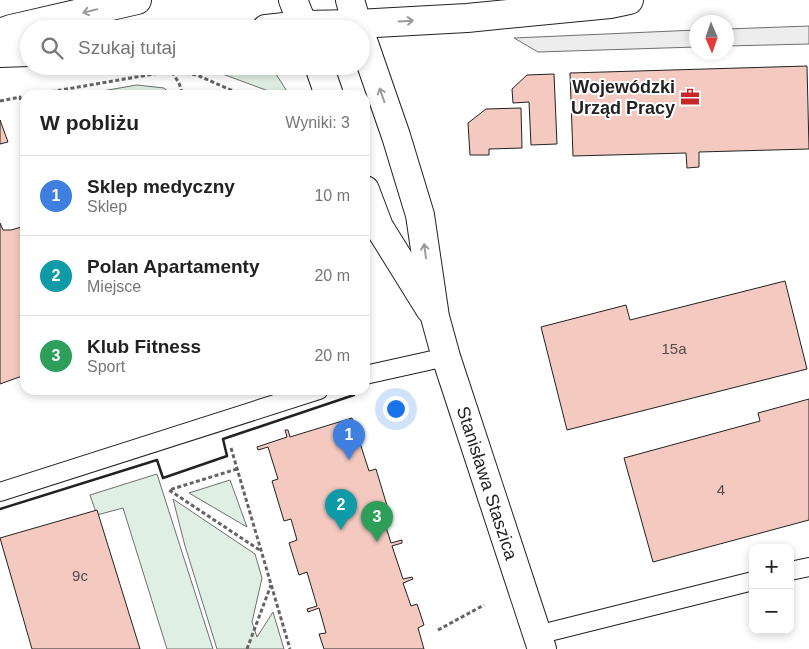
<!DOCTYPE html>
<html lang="pl">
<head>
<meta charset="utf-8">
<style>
  :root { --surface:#fff; --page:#f2f2f2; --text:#222; --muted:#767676; --line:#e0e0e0; --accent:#db2777 }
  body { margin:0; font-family:Arial,sans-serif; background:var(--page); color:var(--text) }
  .controls { position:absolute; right:15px; bottom:15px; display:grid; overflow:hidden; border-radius:10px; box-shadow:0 2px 8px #0003 }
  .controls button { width:45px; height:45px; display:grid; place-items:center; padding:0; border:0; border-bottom:1px solid var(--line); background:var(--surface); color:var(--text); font:25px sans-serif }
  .compass { position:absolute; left:689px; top:15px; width:45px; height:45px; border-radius:50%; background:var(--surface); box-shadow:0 2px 8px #0003; rotate:178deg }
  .you { position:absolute; left:395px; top:408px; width:18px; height:18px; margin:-12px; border:4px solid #fff; border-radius:50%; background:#1a73e8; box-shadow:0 0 0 8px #1a73e833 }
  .badge { display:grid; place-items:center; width:32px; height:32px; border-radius:50%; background:var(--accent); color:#fff; font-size:16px; font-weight:700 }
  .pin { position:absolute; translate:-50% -41px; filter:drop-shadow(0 1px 2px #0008) }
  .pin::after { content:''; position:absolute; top:26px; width:18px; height:15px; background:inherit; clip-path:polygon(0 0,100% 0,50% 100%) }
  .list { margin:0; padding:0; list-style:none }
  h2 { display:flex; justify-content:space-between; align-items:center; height:65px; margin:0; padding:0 20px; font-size:21px }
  h2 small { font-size:16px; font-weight:400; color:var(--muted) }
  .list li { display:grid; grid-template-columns:32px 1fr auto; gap:15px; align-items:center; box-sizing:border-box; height:80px; padding:0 20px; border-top:1px solid var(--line) }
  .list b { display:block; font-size:19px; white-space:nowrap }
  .list p { margin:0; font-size:16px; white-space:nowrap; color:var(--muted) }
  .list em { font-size:16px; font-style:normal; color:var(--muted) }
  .icon { flex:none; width:28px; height:28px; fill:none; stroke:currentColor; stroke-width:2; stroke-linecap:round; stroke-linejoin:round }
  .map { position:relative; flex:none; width:809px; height:649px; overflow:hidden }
  .search { position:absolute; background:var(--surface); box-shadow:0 2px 8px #0003; left:20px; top:20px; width:350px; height:55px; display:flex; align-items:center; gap:12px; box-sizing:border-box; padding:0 18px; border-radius:28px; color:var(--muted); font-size:19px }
  .panel { position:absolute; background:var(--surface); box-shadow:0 2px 8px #0003; left:20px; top:90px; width:350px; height:305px; border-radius:15px }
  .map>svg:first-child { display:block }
</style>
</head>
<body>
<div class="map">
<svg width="809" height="649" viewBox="0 0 809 649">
  <rect width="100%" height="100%" fill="#fff"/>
  <!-- green -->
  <g fill="#e0efe3" stroke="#6f6f6f">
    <path d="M 201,66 L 271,66 L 288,93 L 287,95 L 279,95 Z"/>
    <path d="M 137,85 L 164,88 L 172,95 L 79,95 Z"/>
    <path d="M 157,474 L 213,649 L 167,649 L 123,508 L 97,515 L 90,495 Z"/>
    <path d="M 230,480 L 247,527 L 189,493 Z"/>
    <path d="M 173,499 L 255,554 L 262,578 L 252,622 L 257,637 L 273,612 L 284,649 L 217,649 L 185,546 Z"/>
  </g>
  <!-- parking -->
  <g fill="#ededed" stroke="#6f6f6f">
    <path d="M 809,26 L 809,44 L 727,46 L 727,29 Z"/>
    <path d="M 696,30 L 696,47 L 538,52 L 514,38 Z"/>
  </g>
  <!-- building -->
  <g fill="#f3c9c0" stroke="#222">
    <path d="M 807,66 L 809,149 L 699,152 L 699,167 L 687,168 L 686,153 L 573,156 L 570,73 Z"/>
    <path d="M 554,74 L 557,144 L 531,145 L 529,102 L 513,103 L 512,89 L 527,75 Z"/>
    <path d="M 521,108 L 522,148 L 489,149 L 489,155 L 470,155 L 468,123 L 486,109 Z"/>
    <path d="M 0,120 L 8,142 L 0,144 Z"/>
    <path d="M 0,223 L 3,230 L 11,230 L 25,226 L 25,375 L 0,384 Z"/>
    <path d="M 785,281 L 807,369 L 567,430 L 541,327 L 626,305 L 630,320 Z"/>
    <path d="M 809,399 L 809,520 L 653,562 L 624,458 L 760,421 L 758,413 Z"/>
    <path d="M 352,418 L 369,471 L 376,469 L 388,509 L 381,511 L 391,543 L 402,540 L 402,543 L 392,546 L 403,579 L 412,577 L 413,579 L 403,583 L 411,606 L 417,604 L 424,625 L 418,628 L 424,649 L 324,649 L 319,634 L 326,633 L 319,608 L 308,612 L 307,609 L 317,606 L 307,572 L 299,575 L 289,543 L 297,540 L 291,519 L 284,521 L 272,481 L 278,479 L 268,447 L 258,450 L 257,447 L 287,437 L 285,430 L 288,430 L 290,437 Z"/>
    <path d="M 97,510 L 140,649 L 32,649 L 0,538 Z"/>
  </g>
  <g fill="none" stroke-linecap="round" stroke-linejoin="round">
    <!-- service casing -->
    <g stroke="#222" stroke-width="20">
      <g id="service">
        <path d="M 365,375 L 446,357"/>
        <path d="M 0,492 L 319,390"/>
        <path d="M 790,571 L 809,567"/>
        <path d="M 537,635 L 753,581"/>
      </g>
    </g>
    <!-- minor casing -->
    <g stroke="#222" stroke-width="30">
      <g id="minor">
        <path d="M 266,29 L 303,25 L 304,29"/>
        <path d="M 0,33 L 11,29 L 137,0"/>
        <path d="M 361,35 L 396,136 L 420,215 L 435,317 L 446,357 L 542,649"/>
        <path d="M 0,53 L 29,52"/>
        <path d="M 319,66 L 329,95"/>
        <path d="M 365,190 L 379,227 L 430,309"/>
      </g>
    </g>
    <!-- tertiary casing -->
    <g stroke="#222" stroke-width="30">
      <g id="tertiary">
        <path d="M 293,0 L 303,25 L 357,24 L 467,18 L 610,4 L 629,0"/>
        <path d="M 350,0 L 357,24"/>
      </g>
    </g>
    <!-- path -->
    <g stroke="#646464" stroke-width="3" stroke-dasharray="4 2.5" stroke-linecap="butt">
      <path d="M 172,72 L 179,83 L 183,95"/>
      <path d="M 32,95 L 171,71 L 197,75 L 242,95"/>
      <path d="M 0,101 L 20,97 L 25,120"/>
      <path d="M 231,448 L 290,649"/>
      <path d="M 237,469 L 169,490 L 261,551"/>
      <path d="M 438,630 L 484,605"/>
      <path d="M 247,649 L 271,585"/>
    </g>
    <!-- service -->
    <use href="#service" stroke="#fff" stroke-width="18"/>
    <!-- minor -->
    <use href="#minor" stroke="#fff" stroke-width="28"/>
    <!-- tertiary -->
    <use href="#tertiary" stroke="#fff" stroke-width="28"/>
    <!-- wall -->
    <path stroke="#222" stroke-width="2.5" d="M 0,509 L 157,460 L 163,478 L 227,456 L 223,439 L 354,395"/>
  </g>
  <!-- one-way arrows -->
  <defs><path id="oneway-shaft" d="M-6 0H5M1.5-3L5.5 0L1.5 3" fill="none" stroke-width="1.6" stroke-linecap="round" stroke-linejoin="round" transform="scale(1.25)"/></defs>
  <g stroke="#9c9c9c">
    <use href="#oneway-shaft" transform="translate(90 11) rotate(167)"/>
    <use href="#oneway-shaft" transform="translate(406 21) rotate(-3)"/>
    <use href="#oneway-shaft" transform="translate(382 95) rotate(-109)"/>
    <use href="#oneway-shaft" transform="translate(425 251) rotate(-98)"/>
  </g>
  <!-- icons -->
  <defs>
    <g id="office-bare" transform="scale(1.5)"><path d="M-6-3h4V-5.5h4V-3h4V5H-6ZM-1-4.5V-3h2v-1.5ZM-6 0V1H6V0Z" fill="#c62828" stroke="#fff" stroke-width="2.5" paint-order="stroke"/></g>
  </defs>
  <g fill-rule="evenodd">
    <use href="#office-bare" x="690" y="97"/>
  </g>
  <g text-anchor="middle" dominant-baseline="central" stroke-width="4" stroke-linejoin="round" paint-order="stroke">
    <!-- number labels -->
    <g font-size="15" fill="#564c4a">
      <text x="674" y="348">15a</text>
      <text x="721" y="489">4</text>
      <text x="80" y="575">9c</text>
    </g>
    <!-- poi labels -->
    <g font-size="18" font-weight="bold" fill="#222" stroke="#fff" text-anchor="end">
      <text x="675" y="87">Wojewódzki<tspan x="675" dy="21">Urząd Pracy</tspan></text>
    </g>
    <!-- street labels -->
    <g font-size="18" fill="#222" stroke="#fff">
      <text transform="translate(487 483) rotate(72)">Stanisława Staszica</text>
    </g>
  </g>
</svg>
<div class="controls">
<button>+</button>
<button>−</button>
</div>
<svg class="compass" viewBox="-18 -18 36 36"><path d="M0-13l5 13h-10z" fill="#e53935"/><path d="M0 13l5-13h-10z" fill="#767676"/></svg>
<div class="you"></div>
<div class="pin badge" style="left:349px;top:460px;background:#3f7fe0">1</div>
<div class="pin badge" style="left:341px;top:530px;background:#0f9aa8">2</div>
<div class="pin badge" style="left:377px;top:542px;background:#2e9e5b">3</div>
<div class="search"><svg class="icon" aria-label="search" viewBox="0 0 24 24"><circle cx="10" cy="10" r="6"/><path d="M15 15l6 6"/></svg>Szukaj tutaj</div>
<section class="panel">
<h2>W pobliżu<small>Wyniki: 3</small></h2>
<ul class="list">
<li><span class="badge" style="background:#3f7fe0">1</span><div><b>Sklep medyczny</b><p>Sklep</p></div><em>10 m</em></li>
<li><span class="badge" style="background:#0f9aa8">2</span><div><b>Polan Apartamenty</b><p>Miejsce</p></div><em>20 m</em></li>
<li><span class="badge" style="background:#2e9e5b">3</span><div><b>Klub Fitness</b><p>Sport</p></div><em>20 m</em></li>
</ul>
</section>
</div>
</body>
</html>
